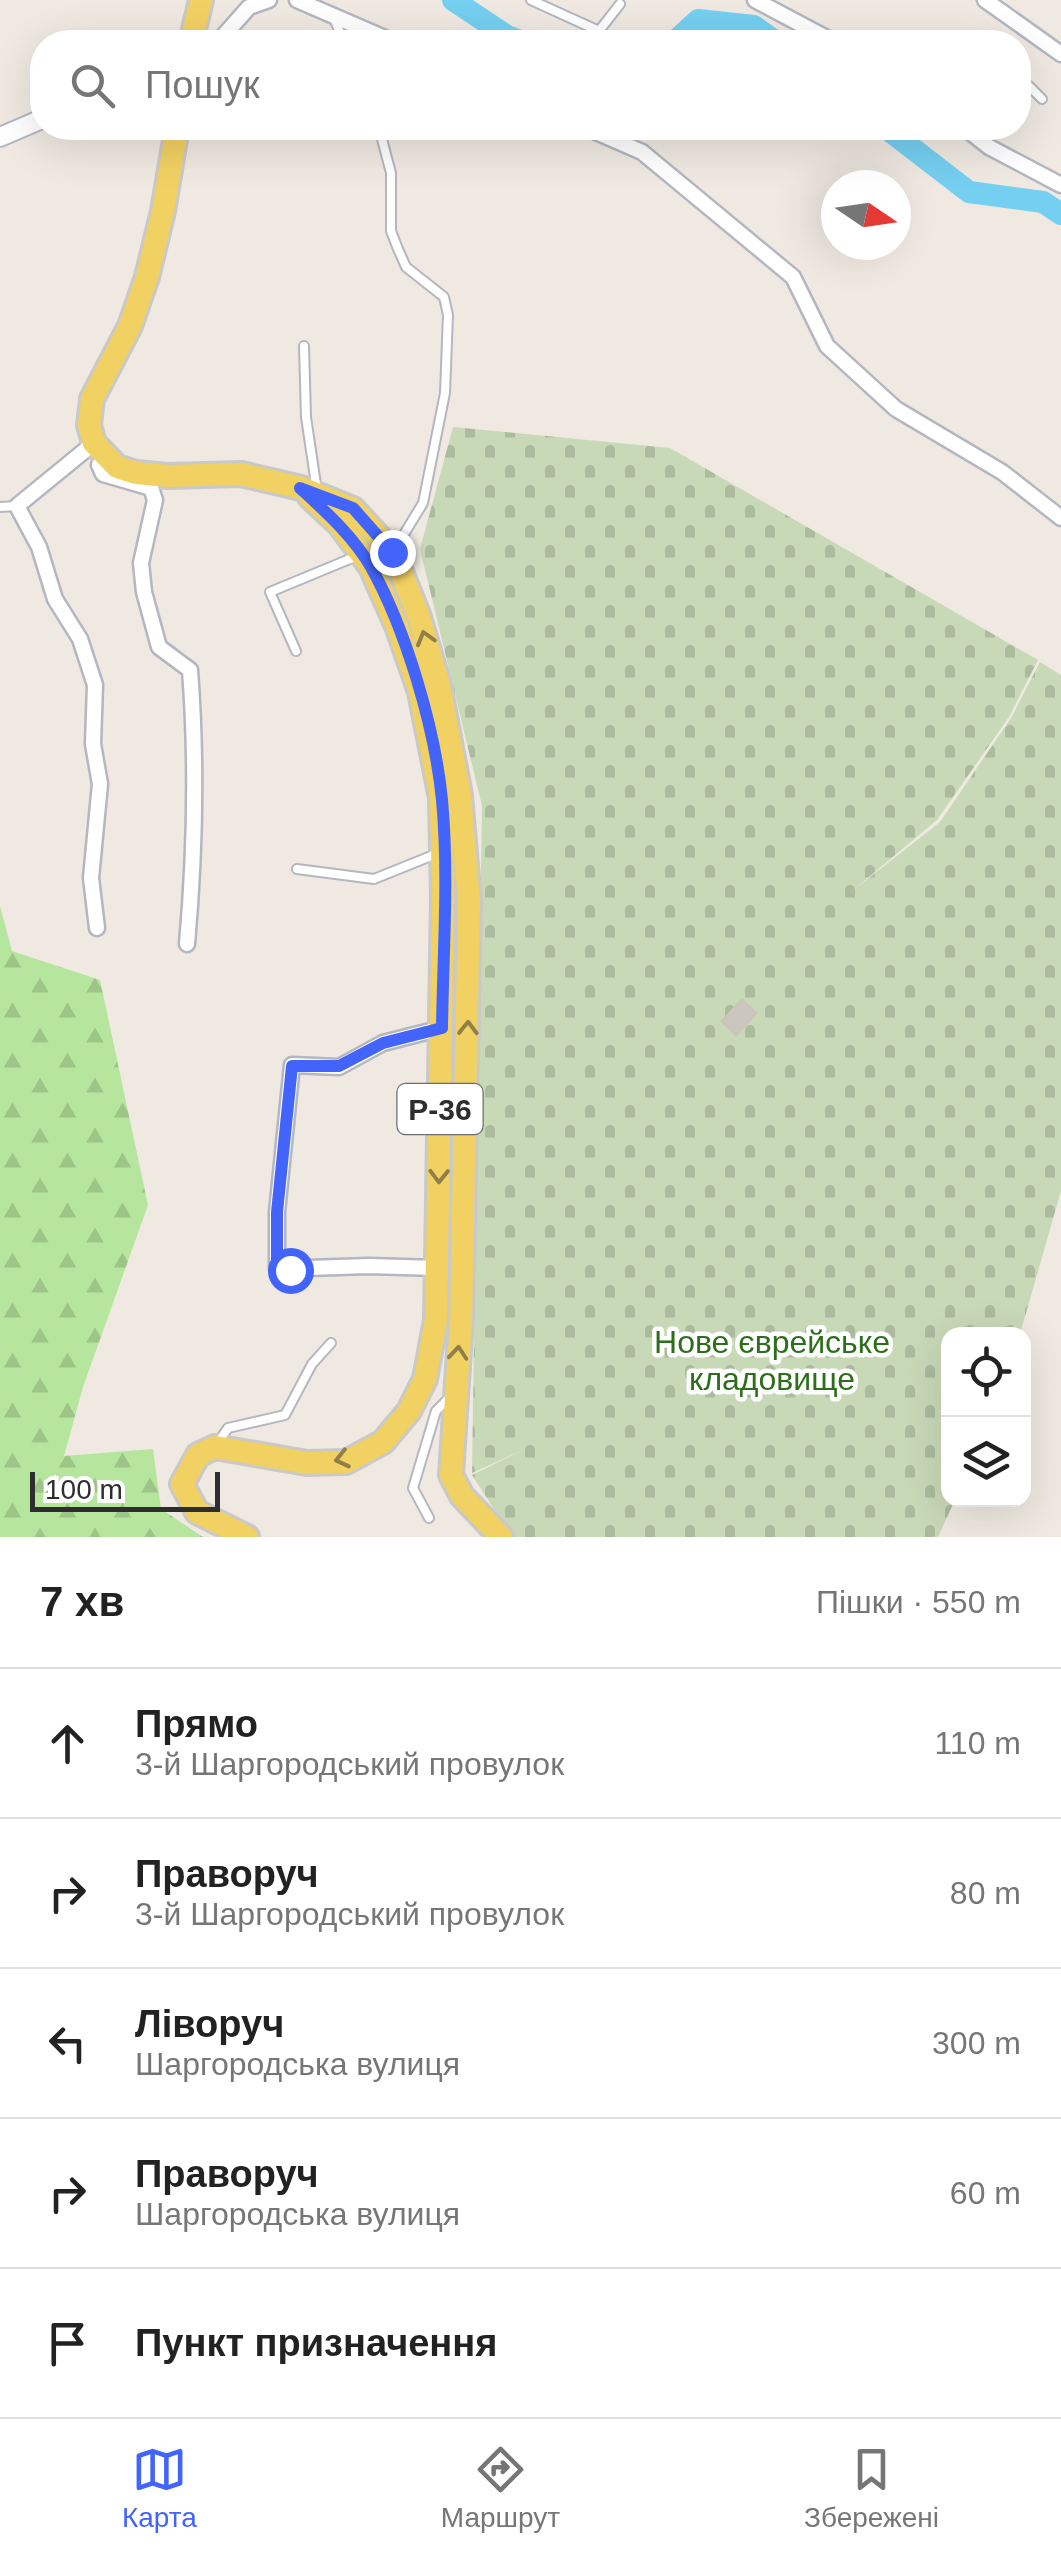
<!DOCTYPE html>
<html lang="uk">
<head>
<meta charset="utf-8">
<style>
  :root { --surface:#fff; --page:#f6f6f6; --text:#222; --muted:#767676; --line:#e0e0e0; --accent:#4264fb }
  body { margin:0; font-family:Helvetica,sans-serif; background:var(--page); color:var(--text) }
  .controls { position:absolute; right:30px; bottom:30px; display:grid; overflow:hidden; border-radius:20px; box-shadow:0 10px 40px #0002 }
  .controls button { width:90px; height:90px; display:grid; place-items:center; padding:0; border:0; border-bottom:2px solid var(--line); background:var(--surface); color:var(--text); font:50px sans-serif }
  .compass { position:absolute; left:821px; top:170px; width:90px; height:90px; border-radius:50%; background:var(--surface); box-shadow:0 10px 40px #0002; rotate:103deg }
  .scale { position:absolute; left:30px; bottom:25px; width:190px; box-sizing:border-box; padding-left:10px; border:5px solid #2e2e2e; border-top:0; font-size:28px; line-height:35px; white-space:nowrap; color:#2e2e2e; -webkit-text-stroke:8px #fff; paint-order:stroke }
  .stop { position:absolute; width:30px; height:30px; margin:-22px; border:8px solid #4264fb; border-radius:50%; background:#fff }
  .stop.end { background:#4264fb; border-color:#fff; box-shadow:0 2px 10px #0008 }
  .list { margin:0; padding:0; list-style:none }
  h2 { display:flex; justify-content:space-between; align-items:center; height:130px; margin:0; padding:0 40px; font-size:42px }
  h2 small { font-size:32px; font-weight:400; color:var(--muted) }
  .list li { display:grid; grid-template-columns:65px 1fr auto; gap:30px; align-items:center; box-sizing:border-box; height:150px; padding:0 40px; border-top:2px solid var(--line) }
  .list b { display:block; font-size:38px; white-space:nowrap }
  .list p { margin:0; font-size:32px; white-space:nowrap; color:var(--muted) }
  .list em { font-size:32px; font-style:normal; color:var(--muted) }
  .icon { flex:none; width:55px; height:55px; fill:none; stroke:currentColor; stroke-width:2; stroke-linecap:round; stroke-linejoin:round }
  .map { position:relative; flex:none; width:1061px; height:1537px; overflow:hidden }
  .search { position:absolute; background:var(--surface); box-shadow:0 10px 40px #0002; left:30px; right:30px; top:30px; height:110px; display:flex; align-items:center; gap:25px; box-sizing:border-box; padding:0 35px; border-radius:40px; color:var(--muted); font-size:38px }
  .sheet { height:880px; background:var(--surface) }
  nav { display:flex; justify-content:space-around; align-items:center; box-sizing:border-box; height:140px; border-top:2px solid var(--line); background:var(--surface); font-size:28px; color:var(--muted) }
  nav a { display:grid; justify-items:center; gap:5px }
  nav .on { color:var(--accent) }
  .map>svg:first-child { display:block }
</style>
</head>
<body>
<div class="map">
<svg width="1061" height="1537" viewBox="0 0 1061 1537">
  <defs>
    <pattern id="forest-firs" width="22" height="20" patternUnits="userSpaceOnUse" patternTransform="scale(2.5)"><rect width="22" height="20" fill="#b6e59e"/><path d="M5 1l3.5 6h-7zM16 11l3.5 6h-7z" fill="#9dc588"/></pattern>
    <pattern id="cemetery-stones" width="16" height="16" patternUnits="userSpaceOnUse" patternTransform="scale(2.5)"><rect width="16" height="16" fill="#c8d9b8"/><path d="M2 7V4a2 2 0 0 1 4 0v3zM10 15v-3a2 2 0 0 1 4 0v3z" fill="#acbb9e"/></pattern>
  </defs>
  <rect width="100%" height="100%" fill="#efe9e1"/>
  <!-- forest -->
  <path fill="url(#forest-firs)" d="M 0,906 L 12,951 L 100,980 L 148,1205 L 83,1387 L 64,1456 L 153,1449 L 161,1509 L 203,1537 L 0,1537 Z"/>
  <!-- cemetery -->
  <path fill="url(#cemetery-stones)" d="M 453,427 L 670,448 L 1038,660 L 1009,717 L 937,820 L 851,892 L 940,822 L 1011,718 L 1040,662 L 1061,675 L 1061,1191 L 1020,1334 L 948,1334 L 948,1500 L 955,1500 L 938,1537 L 512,1537 L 472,1475 L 525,1449 L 472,1473 L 482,806 L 420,549 Z"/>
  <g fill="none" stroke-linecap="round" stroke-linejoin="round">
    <!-- river -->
    <g stroke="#75cff0" stroke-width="22">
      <path d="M 453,0 L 507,36 L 523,42"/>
      <path d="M 674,42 L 698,20 L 754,26 L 776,42"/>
      <path d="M 886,128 L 969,192 L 1043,202 L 1061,214"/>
    </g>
  </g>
  <!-- building -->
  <path fill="#cbc7bf" stroke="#cbc5ba" stroke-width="2.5" d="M 742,1000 L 756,1013 L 736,1035 L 722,1021 Z"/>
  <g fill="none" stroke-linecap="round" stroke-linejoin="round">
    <!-- service casing -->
    <g stroke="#b4b7c1" stroke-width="12">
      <g id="service">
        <path d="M 531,0 L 599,31 L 620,4"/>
        <path d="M 333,16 L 344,42"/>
        <path d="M 1018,81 L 1029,86 L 1042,99"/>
        <path d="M 379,128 L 391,173 L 391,231 L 398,249 L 406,267 L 444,297 L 448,315 L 445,393 L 423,503 L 395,549"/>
        <path d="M 304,346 L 306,417 L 317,491"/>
        <path d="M 0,507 L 17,506"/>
        <path d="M 296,651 L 270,592 L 357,556"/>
        <path d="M 297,869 L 374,879 L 436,854"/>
        <path d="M 219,1441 L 228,1428 L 285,1415 L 312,1364 L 331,1343"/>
        <path d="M 429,1518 L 413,1488 L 436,1411 L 451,1396"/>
      </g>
    </g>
    <!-- minor casing -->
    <g stroke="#b4b7c1" stroke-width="19">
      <g id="minor">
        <path d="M 297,0 L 394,42"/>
        <path d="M 755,0 L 834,42"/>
        <path d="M 985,0 L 1061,54"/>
        <path d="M 218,42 L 249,7 L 269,0"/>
        <path d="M 587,128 L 642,152 L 793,277 L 827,346 L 896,409 L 1002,472 L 1061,518"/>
        <path d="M 965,128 L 989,147 L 1061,185"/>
        <path d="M 94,443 L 17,506 L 39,547 L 55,599 L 80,639 L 95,685 L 93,744 L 100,784 L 91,878 L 97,928"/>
        <path d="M 105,457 L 99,465 L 103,474 L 151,488 L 155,500 L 141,563 L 144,592 L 159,647 L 190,670 C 197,762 195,853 187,944"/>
        <path d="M 437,1268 L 369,1266 L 277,1269 L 277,1212 L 292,1065 L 339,1067 L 383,1043 L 442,1028"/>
      </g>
    </g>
    <!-- tertiary casing -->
    <g stroke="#b4b7c1" stroke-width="22">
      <path id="tertiary" d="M 0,137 L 42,119"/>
    </g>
    <!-- primary casing -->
    <g stroke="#c9c9c9" stroke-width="28">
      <g id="primary">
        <path d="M 191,42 L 201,0"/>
        <path d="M 177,128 L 163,211 L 147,277 L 130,326 L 92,399 L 89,425 L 94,443 L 117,467 L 136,473 L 168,476 L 241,474 L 301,488 L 353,509 L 393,552 L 419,617 L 439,685 L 460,795 L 469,901 L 461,1320 L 451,1475 L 462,1496 L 501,1537"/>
        <path d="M 247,1537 L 197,1512 L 182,1484 L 198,1455 L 215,1447 L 307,1463 L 346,1462 L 383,1442 L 409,1411 L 425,1379 L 436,1320 L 443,898 L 441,798 L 420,692 L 397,626 L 371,567 L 339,524 L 310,497"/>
      </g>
    </g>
    <!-- service -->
    <use href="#service" stroke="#fff" stroke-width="8"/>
    <!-- minor -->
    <use href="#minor" stroke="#fff" stroke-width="14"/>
    <!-- tertiary -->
    <use href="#tertiary" stroke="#fff" stroke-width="18"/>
    <!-- primary -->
    <use href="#primary" stroke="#f2d163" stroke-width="22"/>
  </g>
  <!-- one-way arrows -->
  <defs><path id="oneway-chevron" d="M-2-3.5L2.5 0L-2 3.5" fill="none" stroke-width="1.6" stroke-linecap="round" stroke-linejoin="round" transform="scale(2.5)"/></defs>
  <g stroke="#908048">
    <use href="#oneway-chevron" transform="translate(425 638) rotate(-106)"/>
    <use href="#oneway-chevron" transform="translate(468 1028) rotate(-89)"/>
    <use href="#oneway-chevron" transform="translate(439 1176) rotate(91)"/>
    <use href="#oneway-chevron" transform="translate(458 1353) rotate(-85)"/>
    <use href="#oneway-chevron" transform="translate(342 1459) rotate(167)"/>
  </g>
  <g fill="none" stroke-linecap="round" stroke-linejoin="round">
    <!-- route -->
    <path stroke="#4264fb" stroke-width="12" d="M 290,1270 L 277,1269 L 277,1212 L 292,1066 L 339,1066 L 383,1043 L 442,1028 C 443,953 449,875 442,800 C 435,728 406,630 371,567 C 353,536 326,512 300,488 L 353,508 L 392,552"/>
  </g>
  <g text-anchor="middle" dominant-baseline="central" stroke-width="9" stroke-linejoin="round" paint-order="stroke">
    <!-- shield labels -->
    <rect fill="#fff" stroke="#6d6d6d" stroke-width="2.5" x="397.5" y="1084" width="85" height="50" rx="8"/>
    <g font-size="30" font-weight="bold" fill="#2e2e2e">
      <text x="440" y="1109">Р-36</text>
    </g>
    <!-- park labels -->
    <g font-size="32" fill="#2c6e1b" stroke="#fff">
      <text x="772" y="1342">Нове єврейське<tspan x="772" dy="37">кладовище</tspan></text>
    </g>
  </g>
</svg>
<div class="controls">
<button><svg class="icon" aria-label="locate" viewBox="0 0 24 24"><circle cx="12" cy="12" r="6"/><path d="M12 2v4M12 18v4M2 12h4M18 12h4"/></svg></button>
<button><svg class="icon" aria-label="layers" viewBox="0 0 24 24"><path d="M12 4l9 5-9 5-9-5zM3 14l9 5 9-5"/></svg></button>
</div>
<svg class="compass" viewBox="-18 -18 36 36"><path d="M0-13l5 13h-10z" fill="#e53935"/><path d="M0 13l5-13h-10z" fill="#767676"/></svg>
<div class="scale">100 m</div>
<div class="stop" style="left:290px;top:1270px"></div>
<div class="stop end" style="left:392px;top:552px"></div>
<div class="search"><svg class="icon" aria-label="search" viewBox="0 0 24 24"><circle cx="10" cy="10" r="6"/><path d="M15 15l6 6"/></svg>Пошук</div>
</div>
<section class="sheet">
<h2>7 хв<small>Пішки · 550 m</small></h2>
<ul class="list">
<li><svg class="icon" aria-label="ahead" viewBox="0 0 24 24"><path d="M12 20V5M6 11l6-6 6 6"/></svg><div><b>Прямо</b><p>3-й Шаргородський провулок</p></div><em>110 m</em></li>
<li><svg class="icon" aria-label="right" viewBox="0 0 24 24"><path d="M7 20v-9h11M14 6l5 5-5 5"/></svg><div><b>Праворуч</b><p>3-й Шаргородський провулок</p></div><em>80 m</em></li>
<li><svg class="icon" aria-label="left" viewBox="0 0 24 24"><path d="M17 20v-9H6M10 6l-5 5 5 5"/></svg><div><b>Ліворуч</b><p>Шаргородська вулиця</p></div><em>300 m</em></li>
<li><svg class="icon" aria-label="right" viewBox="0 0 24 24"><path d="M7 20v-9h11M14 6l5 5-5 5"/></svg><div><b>Праворуч</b><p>Шаргородська вулиця</p></div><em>60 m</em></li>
<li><svg class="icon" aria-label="arrive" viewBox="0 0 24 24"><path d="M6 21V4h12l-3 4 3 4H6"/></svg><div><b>Пункт призначення</b></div></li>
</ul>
</section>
<nav>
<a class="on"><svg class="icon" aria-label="map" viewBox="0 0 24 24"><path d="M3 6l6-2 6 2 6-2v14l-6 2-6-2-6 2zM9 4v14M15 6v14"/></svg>Карта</a>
<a><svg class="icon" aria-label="directions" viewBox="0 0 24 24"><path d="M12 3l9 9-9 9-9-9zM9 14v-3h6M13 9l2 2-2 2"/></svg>Маршрут</a>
<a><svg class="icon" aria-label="saved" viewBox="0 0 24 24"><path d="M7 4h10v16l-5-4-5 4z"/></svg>Збережені</a>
</nav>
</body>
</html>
